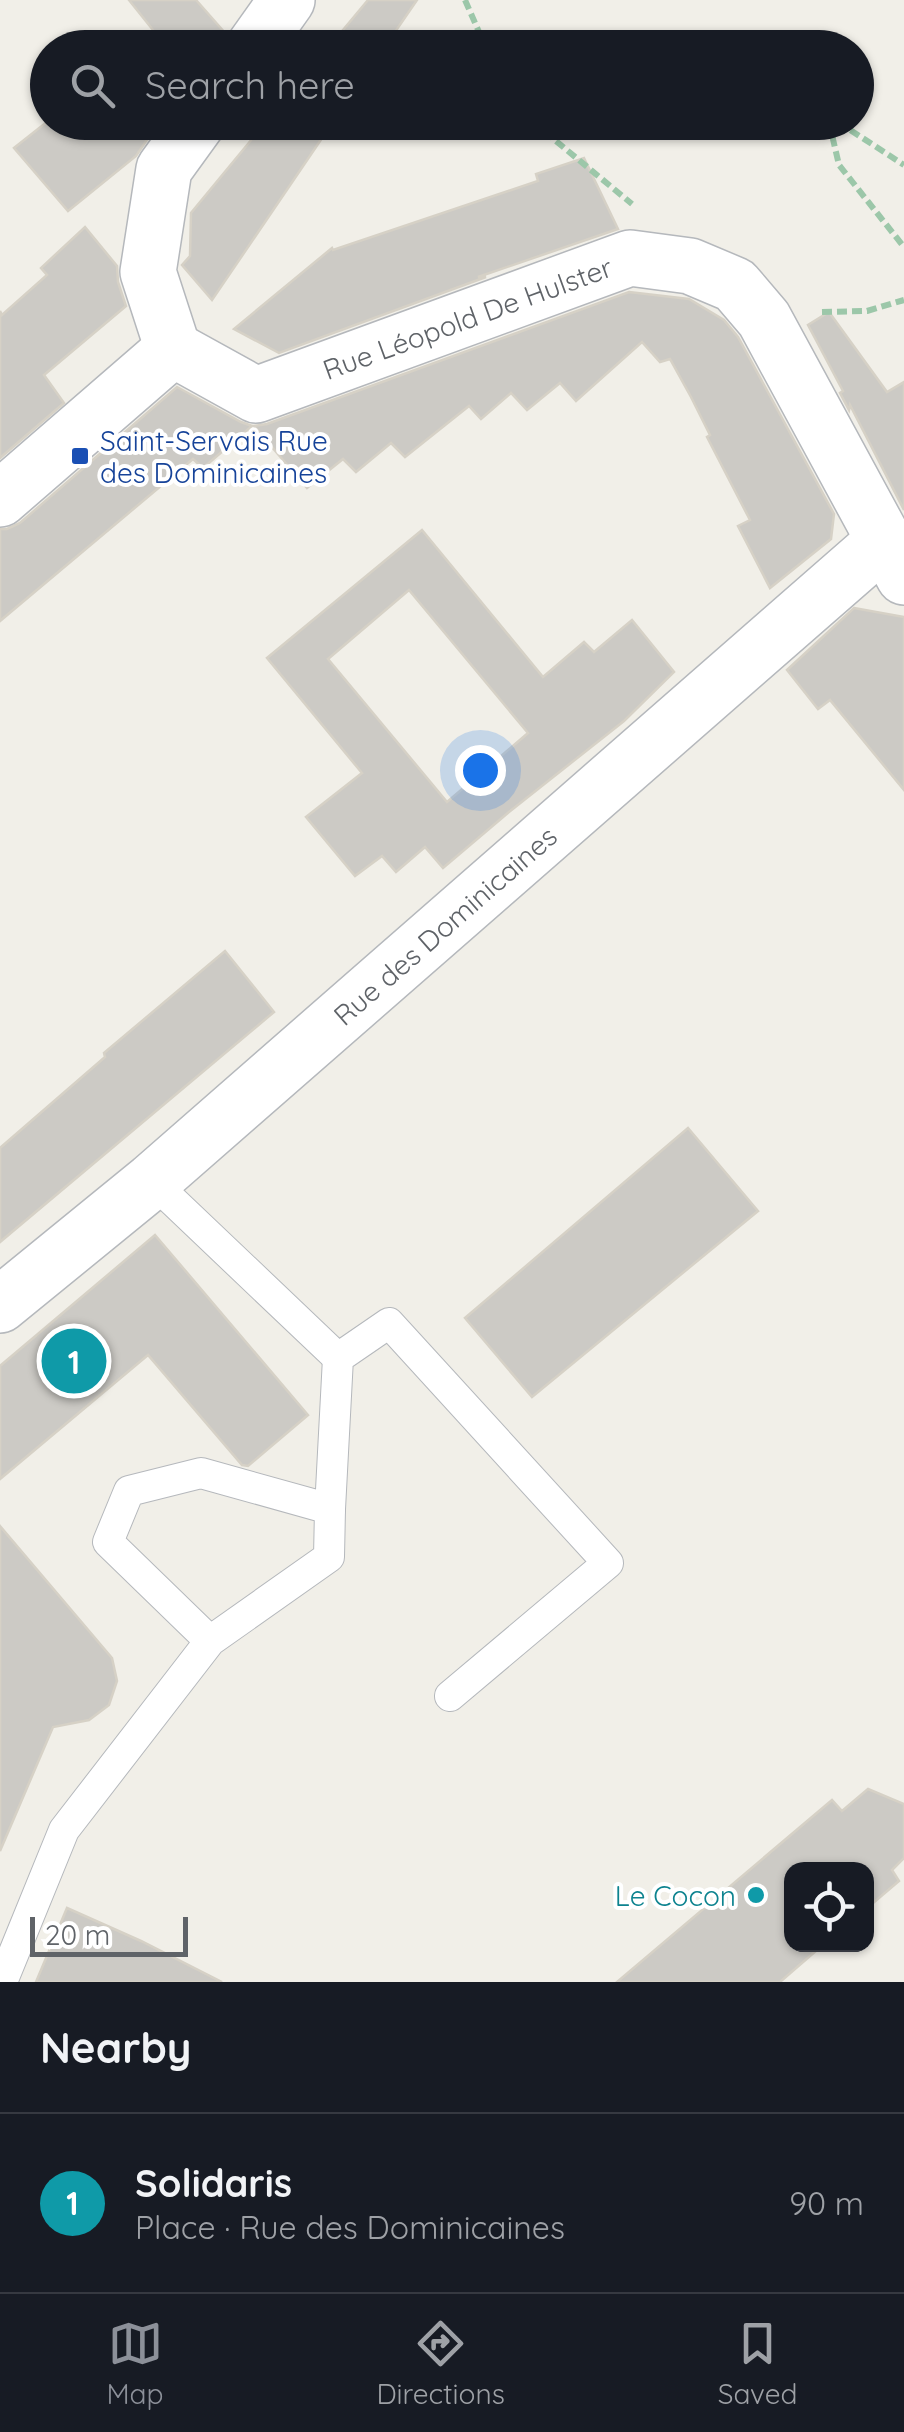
<!DOCTYPE html>
<html lang="en">
<head>
<meta charset="utf-8">
<style>
  :root { --surface:#171b24; --page:#242831; --text:#f1f3f6; --muted:#9ea1a6; --line:#363941; --accent:#8c9099 }
  body { margin:0; font-family:Quicksand,sans-serif; background:var(--page); color:var(--text) }
  .controls { position:absolute; right:30px; bottom:30px; display:grid; overflow:hidden; border-radius:20px; box-shadow:0 2px 8px #0004 }
  .controls button { width:90px; height:90px; display:grid; place-items:center; padding:0; border:0; border-bottom:2px solid var(--line); background:var(--surface); color:var(--text); font:50px sans-serif }
  .scale { position:absolute; left:30px; bottom:25px; width:158px; box-sizing:border-box; padding-left:10px; border:5px solid #5f6368; border-top:0; font-size:28px; line-height:35px; white-space:nowrap; color:#5f6368; -webkit-text-stroke:8px #fff; paint-order:stroke }
  .you { position:absolute; left:480px; top:770px; width:35px; height:35px; margin:-25px; border:8px solid #fff; border-radius:50%; background:#1a73e8; box-shadow:0 0 0 15px #1a73e833 }
  .badge { display:grid; place-items:center; width:65px; height:65px; border-radius:50%; background:var(--accent); color:#fff; font-size:32px; font-weight:700 }
  .pin { position:absolute; translate:-50% -50%; border:5px solid #fff; box-shadow:0 2px 10px #0006 }
  .list { margin:0; padding:0; list-style:none }
  h2 { display:flex; justify-content:space-between; align-items:center; height:130px; margin:0; padding:0 40px; font-size:42px }
  h2 small { font-size:32px; font-weight:400; color:var(--muted) }
  .list li { display:grid; grid-template-columns:65px 1fr auto; gap:30px; align-items:center; box-sizing:border-box; height:180px; padding:0 40px; border-top:2px solid var(--line) }
  .list b { display:block; font-size:38px; white-space:nowrap }
  .list p { margin:0; font-size:32px; white-space:nowrap; color:var(--muted) }
  .list em { font-size:32px; font-style:normal; color:var(--muted) }
  .icon { flex:none; width:55px; height:55px; fill:none; stroke:currentColor; stroke-width:2; stroke-linecap:round; stroke-linejoin:round }
  .map { position:relative; flex:none; width:904px; height:1982px; overflow:hidden }
  .search { position:absolute; background:var(--surface); box-shadow:0 2px 8px #0004; left:30px; right:30px; top:30px; height:110px; display:flex; align-items:center; gap:25px; box-sizing:border-box; padding:0 35px; border-radius:55px; color:var(--muted); font-size:38px }
  .sheet { height:310px; background:var(--surface) }
  nav { display:flex; justify-content:space-around; align-items:center; box-sizing:border-box; height:140px; border-top:2px solid var(--line); background:var(--surface); font-size:28px; color:var(--muted) }
  nav a { display:grid; justify-items:center; gap:5px }
  nav .on { color:var(--accent) }
  .map>svg:first-child { display:block }
</style>
</head>
<body>
<div class="map">
<svg width="904" height="1982" viewBox="0 0 904 1982">
  <rect width="100%" height="100%" fill="#f1efe8"/>
  <!-- building -->
  <g fill="#cccac5" stroke="#d6d1c6" stroke-width="2.5" fill-rule="evenodd">
    <path d="M 129,0 L 196,0 L 226,34 L 222,48 L 130,48 L 153,30 Z"/>
    <path d="M 368,0 L 417,0 L 384,48 L 328,48 Z"/>
    <path d="M 48,121 L 48,122 L 159,122 L 136,156 L 68,211 L 14,148 Z"/>
    <path d="M 266,122 L 333,122 L 212,300 L 182,265 L 190,256 L 191,213 Z"/>
    <path d="M 584,158 L 618,229 L 478,277 L 486,277 L 279,353 L 234,329 L 332,248 L 333,250 L 538,181 L 536,174 Z"/>
    <path d="M 85,227 L 117,266 L 118,282 L 126,306 L 44,375 L 64,403 L 0,458 L 0,311 L 2,315 L 47,275 L 41,268 Z"/>
    <path d="M 629,292 L 689,299 L 724,320 L 738,337 L 834,514 L 831,539 L 770,588 L 738,526 L 750,520 L 707,437 L 710,435 L 691,397 L 670,359 L 660,362 L 642,342 L 576,401 L 560,383 L 527,410 L 511,393 L 481,419 L 469,406 L 405,457 L 391,443 L 356,472 L 343,459 L 307,488 L 254,426 L 267,424 Z"/>
    <path d="M 829,312 L 887,392 L 904,382 L 904,510 L 850,405 L 849,410 L 840,393 L 843,391 L 808,325 Z"/>
    <path d="M 177,387 L 241,422 L 252,426 L 203,468 L 193,459 L 0,621 L 0,529 L 7,529 L 20,523 Z"/>
    <path d="M 422,530 L 543,677 L 584,642 L 594,652 L 632,620 L 674,672 L 624,721 L 509,812 L 443,868 L 425,847 L 396,872 L 382,856 L 355,876 L 306,817 L 362,773 L 267,658 ZM 409,590 L 528,733 L 447,802 L 328,659 Z"/>
    <path d="M 854,608 L 904,617 L 904,790 L 830,700 L 818,709 L 787,670 Z"/>
    <path d="M 225,951 L 274,1012 L 0,1242 L 0,1148 L 105,1057 L 104,1053 Z"/>
    <path d="M 688,1128 L 758,1211 L 532,1397 L 465,1318 Z"/>
    <path d="M 155,1235 L 308,1415 L 248,1466 L 242,1465 L 148,1355 L 0,1479 L 0,1366 Z"/>
    <path d="M 0,1526 L 112,1658 L 117,1681 L 109,1705 L 89,1720 L 53,1727 L 0,1851 Z"/>
    <path d="M 868,1789 L 904,1804 L 904,1858 L 892,1870 L 899,1881 L 866,1909 L 866,1870 L 792,1870 L 792,1944 L 824,1944 L 780,1982 L 617,1982 L 832,1800 L 842,1811 Z"/>
    <path d="M 67,1908 L 141,1941 L 222,1982 L 36,1982 Z"/>
  </g>
  <g fill="none" stroke-linecap="round" stroke-linejoin="round">
    <!-- lane casing -->
    <g stroke="#b5b8bc" stroke-width="32">
      <g id="lane">
        <path d="M 152,1181 L 338,1358"/>
        <path d="M 330,1509 L 338,1358 L 389,1323 L 608,1563 L 450,1696"/>
        <path d="M 2,1982 L 64,1830 L 210,1641 L 329,1557 L 330,1509 L 201,1473 L 129,1491 L 108,1542 L 210,1641"/>
      </g>
    </g>
    <!-- street casing -->
    <g stroke="#b5b8bc" stroke-width="58">
      <g id="street">
        <path d="M 253,48 L 287,0"/>
        <path id="s1" d="M 173,349 L 256,395 L 630,258 L 690,266 L 735,285 L 764,319 L 904,577"/>
        <path d="M 173,349 L 148,272 L 164,169 L 198,122"/>
        <path d="M 0,499 L 173,349"/>
        <path id="s2" d="M 0,1305 L 152,1181 L 885,540"/>
      </g>
    </g>
    <!-- path -->
    <g stroke="#9cc7a9" stroke-width="6" stroke-dasharray="10 5" stroke-linecap="butt">
      <path d="M 465,0 L 486,48"/>
      <path d="M 533,122 L 632,204"/>
      <path d="M 829,122 L 839,165 L 904,247"/>
      <path d="M 838,122 L 904,165"/>
      <path d="M 822,312 L 867,311 L 904,300"/>
    </g>
    <!-- lane -->
    <use href="#lane" stroke="#fff" stroke-width="30"/>
    <!-- street -->
    <use href="#street" stroke="#fff" stroke-width="55"/>
  </g>
  <!-- markers -->
  <rect fill="#1a4fb4" stroke="#fff" stroke-width="4" x="70" y="446" width="20" height="20" rx="5"/>
  <circle fill="#0f9aa8" stroke="#fff" stroke-width="4" cx="756" cy="1895" r="10"/>
  <g text-anchor="middle" dominant-baseline="central" stroke-width="8" stroke-linejoin="round" paint-order="stroke">
    <!-- street labels -->
    <g font-size="28" fill="#5f6368" stroke="#fff">
      <text stroke="none"><textPath href="#s1" startOffset="320">Rue Léopold De Hulster</textPath></text>
      <text stroke="none"><textPath href="#s2" startOffset="585">Rue des Dominicaines</textPath></text>
    </g>
    <!-- transit labels -->
    <g font-size="28" fill="#164399" stroke="#fff" text-anchor="start">
      <text x="100" y="440">Saint-Servais Rue<tspan x="100" dy="32">des Dominicaines</tspan></text>
    </g>
    <!-- culture labels -->
    <g font-size="28" fill="#0d838f" stroke="#fff" text-anchor="end">
      <text x="736" y="1895">Le Cocon</text>
    </g>
  </g>
</svg>
<div class="controls">
<button><svg class="icon" aria-label="locate" viewBox="0 0 24 24"><circle cx="12" cy="12" r="6"/><path d="M12 2v4M12 18v4M2 12h4M18 12h4"/></svg></button>
</div>
<div class="scale">20 m</div>
<div class="you"></div>
<div class="pin badge" style="left:74px;top:1361px;background:#0f9aa8">1</div>
<div class="search"><svg class="icon" aria-label="search" viewBox="0 0 24 24"><circle cx="10" cy="10" r="6"/><path d="M15 15l6 6"/></svg>Search here</div>
</div>
<section class="sheet">
<h2>Nearby<small></small></h2>
<ul class="list">
<li><span class="badge" style="background:#0f9aa8">1</span><div><b>Solidaris</b><p>Place · Rue des Dominicaines</p></div><em>90 m</em></li>
</ul>
</section>
<nav>
<a class="on"><svg class="icon" aria-label="map" viewBox="0 0 24 24"><path d="M3 6l6-2 6 2 6-2v14l-6 2-6-2-6 2zM9 4v14M15 6v14"/></svg>Map</a>
<a><svg class="icon" aria-label="directions" viewBox="0 0 24 24"><path d="M12 3l9 9-9 9-9-9zM9 14v-3h6M13 9l2 2-2 2"/></svg>Directions</a>
<a><svg class="icon" aria-label="saved" viewBox="0 0 24 24"><path d="M7 4h10v16l-5-4-5 4z"/></svg>Saved</a>
</nav>
</body>
</html>
